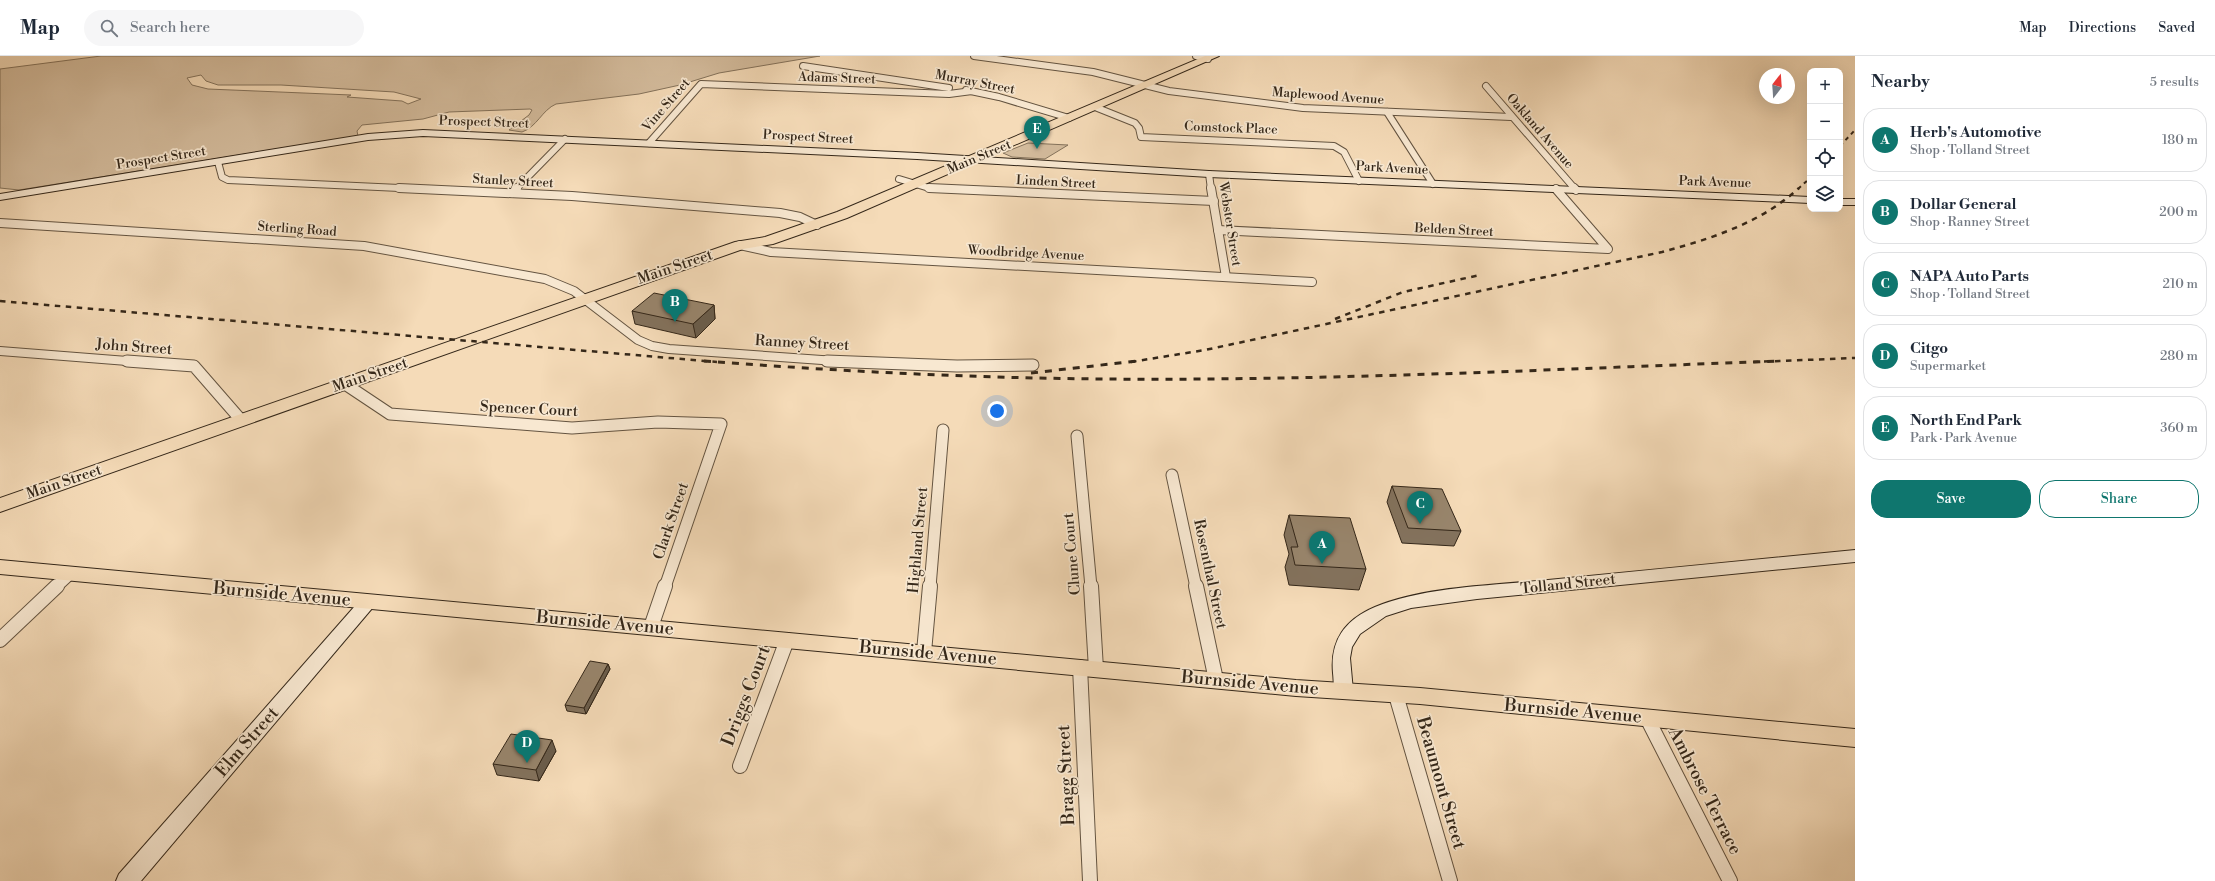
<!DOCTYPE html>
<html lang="en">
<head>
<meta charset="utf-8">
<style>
  :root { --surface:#fff; --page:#f6f6f7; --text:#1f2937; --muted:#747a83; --line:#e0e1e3; --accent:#0f766e }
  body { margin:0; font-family:"Libre Bodoni",serif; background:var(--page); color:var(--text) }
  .controls { position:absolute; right:12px; top:12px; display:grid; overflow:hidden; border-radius:8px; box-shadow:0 4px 16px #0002 }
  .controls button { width:36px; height:36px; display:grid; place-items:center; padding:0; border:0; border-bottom:1px solid var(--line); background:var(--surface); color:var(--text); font:20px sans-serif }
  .compass { position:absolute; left:1759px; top:12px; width:36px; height:36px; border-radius:50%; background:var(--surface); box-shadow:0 4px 16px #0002; rotate:17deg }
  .you { position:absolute; left:997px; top:355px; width:14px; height:14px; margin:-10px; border:3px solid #fff; border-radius:50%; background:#1a73e8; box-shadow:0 0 0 6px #1a73e833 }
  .badge { display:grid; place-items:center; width:26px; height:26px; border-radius:50%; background:var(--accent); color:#fff; font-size:13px; font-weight:700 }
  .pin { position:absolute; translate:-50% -33px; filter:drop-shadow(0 1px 2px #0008) }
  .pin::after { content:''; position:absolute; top:21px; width:14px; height:12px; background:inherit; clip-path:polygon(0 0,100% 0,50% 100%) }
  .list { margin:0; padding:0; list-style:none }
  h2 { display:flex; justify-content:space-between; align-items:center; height:52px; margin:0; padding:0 16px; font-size:17px }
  h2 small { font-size:13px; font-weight:400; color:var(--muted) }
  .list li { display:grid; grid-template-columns:26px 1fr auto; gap:12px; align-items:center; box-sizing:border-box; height:64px; margin:0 8px 8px; padding:0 8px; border:1px solid var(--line); border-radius:16px }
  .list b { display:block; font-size:15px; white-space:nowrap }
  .list p { margin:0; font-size:13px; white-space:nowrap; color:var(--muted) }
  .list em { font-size:13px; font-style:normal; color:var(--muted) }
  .actions { display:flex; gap:8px; padding:12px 16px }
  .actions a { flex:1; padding:9px 0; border:1px solid var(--accent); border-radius:16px; text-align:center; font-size:14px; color:var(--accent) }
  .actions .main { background:var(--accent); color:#fff }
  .icon { flex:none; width:22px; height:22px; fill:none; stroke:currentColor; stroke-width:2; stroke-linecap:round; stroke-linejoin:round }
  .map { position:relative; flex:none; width:1855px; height:825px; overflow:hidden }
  header { display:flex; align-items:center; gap:24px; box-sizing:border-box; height:56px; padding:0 20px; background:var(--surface); border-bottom:1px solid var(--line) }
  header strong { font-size:19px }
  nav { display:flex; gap:22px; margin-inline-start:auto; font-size:14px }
  .search { width:280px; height:36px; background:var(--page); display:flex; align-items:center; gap:10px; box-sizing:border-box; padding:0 14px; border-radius:22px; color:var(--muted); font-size:15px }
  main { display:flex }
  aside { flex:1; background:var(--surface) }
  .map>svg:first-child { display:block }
</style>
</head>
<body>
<header>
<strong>Map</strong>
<div class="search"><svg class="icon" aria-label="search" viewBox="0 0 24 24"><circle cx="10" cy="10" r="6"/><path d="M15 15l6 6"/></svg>Search here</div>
<nav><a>Map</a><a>Directions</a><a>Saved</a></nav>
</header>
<main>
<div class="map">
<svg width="1855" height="825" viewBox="0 0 1855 825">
  <rect width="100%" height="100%" fill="#f5dbb8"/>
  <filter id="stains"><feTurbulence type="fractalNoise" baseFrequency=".005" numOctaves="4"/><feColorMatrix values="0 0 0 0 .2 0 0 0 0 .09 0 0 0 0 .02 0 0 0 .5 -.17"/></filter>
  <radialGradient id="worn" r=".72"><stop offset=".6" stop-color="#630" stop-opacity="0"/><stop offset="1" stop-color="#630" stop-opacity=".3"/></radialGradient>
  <!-- green -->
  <g fill="#d4bc9d" stroke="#84725b" fill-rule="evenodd">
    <path d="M 101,0 L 820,0 L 719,17 L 680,29 L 639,38 L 556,48 C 542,54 537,71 522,76 L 509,74 L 529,59 L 532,54 L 530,53 L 449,56 L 423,63 L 362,69 L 357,75 L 358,80 L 19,134 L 0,132 L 0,13 ZM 201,19 L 206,25 L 218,29 L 281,29 L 394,36 L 421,43 L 408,48 L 402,45 L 347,41 L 351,39 L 208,33 L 192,29 L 187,22 Z"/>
    <path d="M 1028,87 L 1068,89 L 1045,103 L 1012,101 L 1003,97 Z"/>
  </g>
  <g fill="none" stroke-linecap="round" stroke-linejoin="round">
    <!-- street-far3 casing -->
    <g stroke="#645441" stroke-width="8">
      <g id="street-far3">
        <path d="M 974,0 L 1093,16 L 1169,35 L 1303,52 L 1511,61"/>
        <path d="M 1196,0 L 1208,3"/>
        <path d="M 803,10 L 949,32"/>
        <path d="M 1486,30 L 1575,133"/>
        <path d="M 966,34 L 999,41 L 1069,62"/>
        <path d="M 1095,51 L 1135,67 L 1139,72 L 1141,81 L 1334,90 L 1344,96 L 1359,125"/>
        <path d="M 1387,56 L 1433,128"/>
        <path d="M 649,87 L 701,28 L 949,38 L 972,35"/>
        <path d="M 218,106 L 222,121 L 228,124 L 421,133"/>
        <path d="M 1209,118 L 1211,133"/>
        <path d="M 899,123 L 929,132 L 950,133"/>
        <path d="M 516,133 L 565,83"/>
      </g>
    </g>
    <!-- street-far2 casing -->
    <g stroke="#645441" stroke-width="10">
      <g id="street-far2">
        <path d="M 399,132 L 572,140 L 780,157 L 800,161 L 817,169"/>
        <path d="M 929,132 L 1214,145"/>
        <path d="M 1211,132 L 1226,221"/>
        <path d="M 1574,132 L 1576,134"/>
        <path d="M 512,137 L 517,132"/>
        <path d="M 0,167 L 364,190 L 545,223 L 574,235 L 638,284 L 652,290 L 669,293 L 850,306"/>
        <path d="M 1218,174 L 1608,193 L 1556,133"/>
        <path d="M 740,189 L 771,196 L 1312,226"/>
        <path d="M 0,295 L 140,306"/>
      </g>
    </g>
    <!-- street-far1 casing -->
    <g stroke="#645441" stroke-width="13">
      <g id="street-far1">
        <path d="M 127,305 L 194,310 L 241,364"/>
        <path d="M 827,305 L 957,310 L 1033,309"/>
        <path d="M 345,328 L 390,358 L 572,372 L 658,366 L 721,368 L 665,531"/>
        <path d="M 1077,380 L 1091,531"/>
        <path d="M 1172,419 L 1196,531"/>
        <path d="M 56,531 L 70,518"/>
        <path d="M 930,531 L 943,374"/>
      </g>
    </g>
    <!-- street casing -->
    <g stroke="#645441" stroke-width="16">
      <g id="street">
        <path d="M 1091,530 L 1096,613"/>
        <path d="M 1196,530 L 1216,624"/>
        <path d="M 651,571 L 665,530"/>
        <path d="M 0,584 L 57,530"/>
        <path d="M 924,596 L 930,530"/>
        <path d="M 1080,611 L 1090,825"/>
        <path d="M 1396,639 L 1450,825"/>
        <path d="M 1647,662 L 1730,825"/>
        <path d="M 740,710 L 787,584"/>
      </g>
    </g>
    <!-- secondary casing -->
    <g stroke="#342719" stroke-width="2">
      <g id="secondary">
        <path d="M 423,74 L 917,97 L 1209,115 L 1810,141 L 1810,147 L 1209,121 L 917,103 L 423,80 L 368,84 L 0,144 L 0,138 L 368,78 Z"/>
        <rect x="1840" y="143" width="15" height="6"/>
        <path d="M 1855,494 L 1855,506 L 1477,543 L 1411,552 L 1386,560 L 1360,578 L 1352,591 L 1350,602 L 1353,635 L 1351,640 L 1344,642 L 1337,640 C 1333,633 1334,625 1333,617 C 1330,584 1345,564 1375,551 C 1422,531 1495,529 1548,524 C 1650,514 1753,504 1855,494 Z"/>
        <path d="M 368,540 L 374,542 L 377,546 L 374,550 L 141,825 L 116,825 L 119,818 L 362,542 Z"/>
      </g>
    </g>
    <!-- primary casing -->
    <g stroke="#342719" stroke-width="2">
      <path id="primary" d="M 0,504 L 1296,624 L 1420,632 L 1855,673 L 1855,691 L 1420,648 L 1296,640 L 0,518 Z"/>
    </g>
    <!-- highway casing -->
    <g stroke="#342719" stroke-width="2">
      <path id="highway" d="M 1205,0 L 1219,0 L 847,162 L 773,188 L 743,193 L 0,456 L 0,442 L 735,186 L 765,181 L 837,156 Z"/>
    </g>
    <!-- street-far3 -->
    <use href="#street-far3" stroke="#f8e8d1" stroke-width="6"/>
    <!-- street-far2 -->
    <use href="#street-far2" stroke="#f8e8d1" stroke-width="8"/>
    <!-- street-far1 -->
    <use href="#street-far1" stroke="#f8e8d1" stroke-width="11"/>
    <!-- street -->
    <use href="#street" stroke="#f8e8d1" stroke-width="14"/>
    <!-- secondary -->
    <use href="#secondary" fill="#f8e8d1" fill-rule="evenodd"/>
    <!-- primary -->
    <use href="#primary" fill="#f5dbb8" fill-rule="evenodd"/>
    <!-- highway -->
    <use href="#highway" fill="#f5dbb8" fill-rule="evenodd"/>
    <!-- rail-far2 -->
    <g stroke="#342719" stroke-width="2" stroke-dasharray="4 4" stroke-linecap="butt">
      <path d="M 1840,90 L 1855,74"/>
      <path d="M 1798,133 L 1810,122"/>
    </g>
    <!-- rail-far1 -->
    <g stroke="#342719" stroke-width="2.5" stroke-dasharray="5.5 5.5" stroke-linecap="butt">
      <path d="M 0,245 L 717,306"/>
      <path d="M 1335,263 L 1403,236 L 1480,219"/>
      <path d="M 1131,306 L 1205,294 L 1662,196 C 1710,183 1761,167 1799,132"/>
      <path d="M 1753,306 L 1855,302"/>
    </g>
    <!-- rail -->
    <g stroke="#342719" stroke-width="3" stroke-dasharray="7 7" stroke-linecap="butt">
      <path d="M 704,305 C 837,315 970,322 1104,323 C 1329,325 1555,313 1780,305"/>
      <path d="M 1031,317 L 1137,305"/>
    </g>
  </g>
  <!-- wall -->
  <g fill="#83725d" stroke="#342719">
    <path d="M 714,249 L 715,263 L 696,282 L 635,268 L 632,255 Z"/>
    <path d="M 1392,430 L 1461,475 L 1454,490 L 1402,487 L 1387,446 Z"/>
    <path d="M 1289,459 L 1366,513 L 1359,534 L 1289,529 L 1285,511 L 1289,498 L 1284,479 Z"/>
    <path d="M 608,608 L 610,613 L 586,658 L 567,655 L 565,649 Z"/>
    <path d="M 556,695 L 539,725 L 497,719 L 493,708 Z"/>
  </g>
  <!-- shaded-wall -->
  <g fill="#6a5d4c" stroke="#342719">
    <path d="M 714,249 L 715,263 L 696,282 L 693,268 Z"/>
    <path d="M 608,608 L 610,613 L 586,658 L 584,652 Z"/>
    <path d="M 552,684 L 556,695 L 539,725 L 536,714 Z"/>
  </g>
  <!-- building -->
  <g fill="#98856c" stroke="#342719">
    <path d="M 654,237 L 714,249 L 693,268 L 632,255 Z"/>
    <path d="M 1392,430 L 1442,433 L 1461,475 L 1408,472 Z"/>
    <path d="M 1289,459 L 1350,462 L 1366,513 L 1295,509 L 1291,491 L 1298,491 Z"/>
    <path d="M 590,605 L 608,608 L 584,652 L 565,649 Z"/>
    <path d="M 511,678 L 552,684 L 536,714 L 493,708 Z"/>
  </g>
  <g text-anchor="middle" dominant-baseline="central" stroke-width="3.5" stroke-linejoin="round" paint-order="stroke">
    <!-- far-street labels -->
    <g font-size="13" fill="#342719" stroke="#f8e8d1">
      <text transform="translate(837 22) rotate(2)">Adams Street</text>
      <text transform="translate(975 26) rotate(11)">Murray Street</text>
      <text transform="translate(1328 40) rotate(4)">Maplewood Avenue</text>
      <text transform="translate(666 49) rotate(-49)">Vine Street</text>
      <text transform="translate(484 66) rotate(2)">Prospect Street</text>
      <text transform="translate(1231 72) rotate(2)">Comstock Place</text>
      <text transform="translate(1540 75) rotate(49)">Oakland Avenue</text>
      <text transform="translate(808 81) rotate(3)">Prospect Street</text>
      <text transform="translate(979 101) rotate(-23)">Main Street</text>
      <text transform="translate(161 102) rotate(-9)">Prospect Street</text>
      <text transform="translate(1392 112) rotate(3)">Park Avenue</text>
      <text transform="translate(513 125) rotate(3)">Stanley Street</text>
      <text transform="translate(1056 126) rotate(3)">Linden Street</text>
      <text transform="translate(1715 126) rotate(2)">Park Avenue</text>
      <text transform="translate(1230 168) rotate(81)">Webster Street</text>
      <text transform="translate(297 173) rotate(4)">Sterling Road</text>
      <text transform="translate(1454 174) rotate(3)">Belden Street</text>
      <text transform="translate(1026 197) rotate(3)">Woodbridge Avenue</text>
    </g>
    <!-- street labels -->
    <g font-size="15" fill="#342719" stroke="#f8e8d1">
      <text transform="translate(675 211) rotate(-19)">Main Street</text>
      <text transform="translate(802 287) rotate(3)">Ranney Street</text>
      <text transform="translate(134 291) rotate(4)">John Street</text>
      <text transform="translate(370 319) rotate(-19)">Main Street</text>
      <text transform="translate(529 353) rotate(3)">Spencer Court</text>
      <text transform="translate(64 426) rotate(-19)">Main Street</text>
      <text transform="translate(671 465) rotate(-71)">Clark Street</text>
      <text transform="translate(918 484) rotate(-85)">Highland Street</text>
      <text transform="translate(1072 498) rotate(-95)">Clune Court</text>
      <text transform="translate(1210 518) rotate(78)">Rosenthal Street</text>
      <text transform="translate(1568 528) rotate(-6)">Tolland Street</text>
    </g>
    <!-- near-street labels -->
    <g font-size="18" fill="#342719" stroke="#f8e8d1">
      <text transform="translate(282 538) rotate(5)">Burnside Avenue</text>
      <text transform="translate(605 567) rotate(5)">Burnside Avenue</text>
      <text transform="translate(928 597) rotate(5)">Burnside Avenue</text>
      <text transform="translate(1250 627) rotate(5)">Burnside Avenue</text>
      <text transform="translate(746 640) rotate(-69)">Driggs Court</text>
      <text transform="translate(1573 655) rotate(5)">Burnside Avenue</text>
      <text transform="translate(247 686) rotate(-49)">Elm Street</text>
      <text transform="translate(1066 719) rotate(-93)">Bragg Street</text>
      <text transform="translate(1441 727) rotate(74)">Beaumont Street</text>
      <text transform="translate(1705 735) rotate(63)">Ambrose Terrace</text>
    </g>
  </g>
  <rect width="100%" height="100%" filter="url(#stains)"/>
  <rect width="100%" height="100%" fill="url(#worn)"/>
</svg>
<div class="controls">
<button>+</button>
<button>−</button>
<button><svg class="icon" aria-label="locate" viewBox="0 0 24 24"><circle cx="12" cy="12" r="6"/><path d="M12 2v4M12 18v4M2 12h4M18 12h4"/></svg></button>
<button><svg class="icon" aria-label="layers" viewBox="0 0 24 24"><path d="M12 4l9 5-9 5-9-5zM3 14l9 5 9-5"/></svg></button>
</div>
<svg class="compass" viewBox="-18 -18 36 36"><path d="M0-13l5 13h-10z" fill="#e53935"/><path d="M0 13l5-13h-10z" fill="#747a83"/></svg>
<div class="you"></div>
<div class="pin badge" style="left:1322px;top:508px">A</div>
<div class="pin badge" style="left:675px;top:266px">B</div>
<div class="pin badge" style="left:1420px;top:468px">C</div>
<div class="pin badge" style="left:527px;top:707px">D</div>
<div class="pin badge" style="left:1037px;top:93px">E</div>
</div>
<aside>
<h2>Nearby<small>5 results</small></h2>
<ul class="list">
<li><span class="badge">A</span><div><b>Herb's Automotive</b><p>Shop · Tolland Street</p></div><em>180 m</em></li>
<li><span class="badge">B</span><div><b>Dollar General</b><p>Shop · Ranney Street</p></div><em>200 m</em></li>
<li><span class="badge">C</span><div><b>NAPA Auto Parts</b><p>Shop · Tolland Street</p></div><em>210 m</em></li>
<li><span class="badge">D</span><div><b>Citgo</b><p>Supermarket</p></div><em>280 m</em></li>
<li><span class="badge">E</span><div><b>North End Park</b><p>Park · Park Avenue</p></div><em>360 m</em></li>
</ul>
<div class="actions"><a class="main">Save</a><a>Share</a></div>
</aside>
</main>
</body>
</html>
